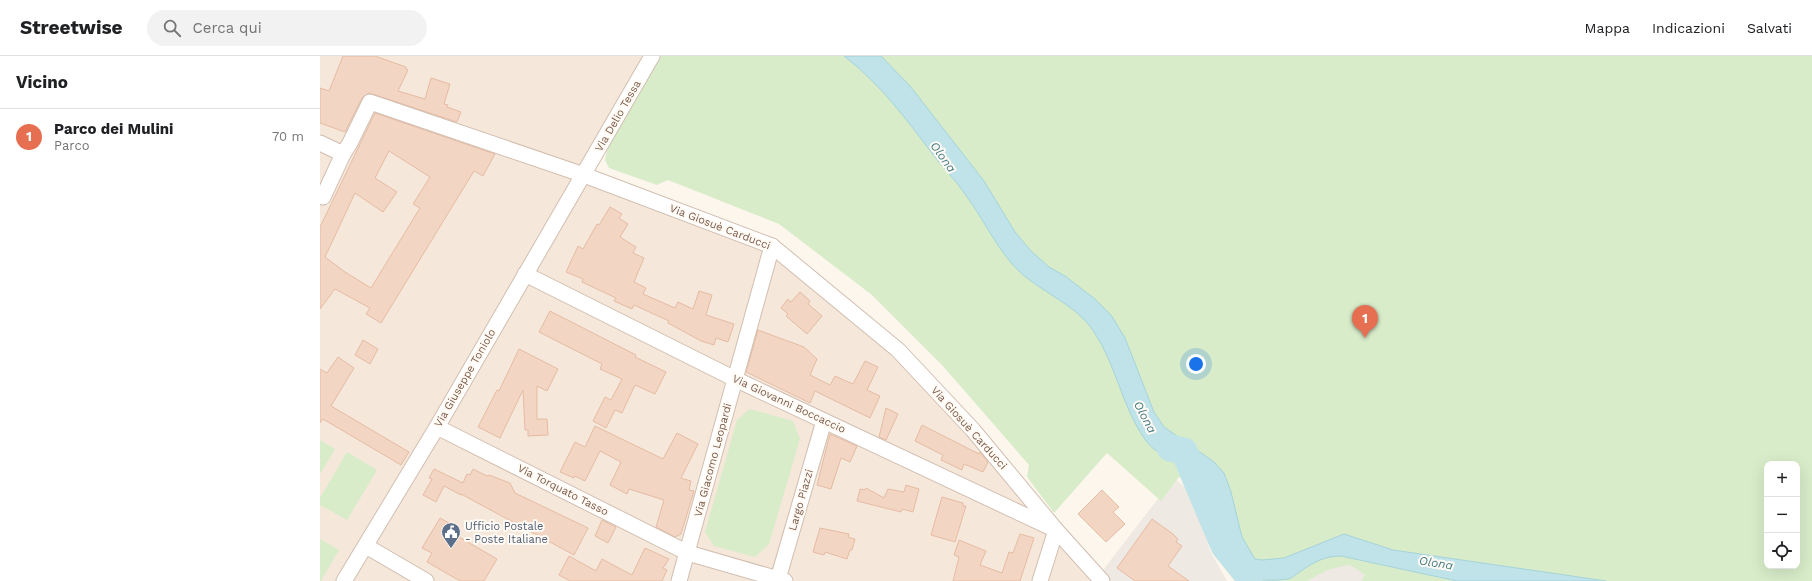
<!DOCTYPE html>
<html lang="it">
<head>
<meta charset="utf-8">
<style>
  :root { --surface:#fff; --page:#f2f2f2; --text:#202124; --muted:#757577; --line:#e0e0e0; --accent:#e76f51 }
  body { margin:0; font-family:"Work Sans",sans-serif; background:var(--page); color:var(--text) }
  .controls { position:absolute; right:12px; bottom:12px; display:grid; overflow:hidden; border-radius:8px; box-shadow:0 4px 16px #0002 }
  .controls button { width:36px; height:36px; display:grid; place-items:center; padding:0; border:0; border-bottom:1px solid var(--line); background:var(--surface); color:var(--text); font:20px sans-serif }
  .you { position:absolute; left:876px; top:308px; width:14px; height:14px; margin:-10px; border:3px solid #fff; border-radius:50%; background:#1a73e8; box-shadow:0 0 0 6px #1a73e833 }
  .badge { display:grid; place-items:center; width:26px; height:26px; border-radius:50%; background:var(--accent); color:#fff; font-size:13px; font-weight:700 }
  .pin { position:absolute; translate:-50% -33px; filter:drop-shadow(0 1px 2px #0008) }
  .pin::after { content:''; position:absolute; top:21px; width:14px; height:12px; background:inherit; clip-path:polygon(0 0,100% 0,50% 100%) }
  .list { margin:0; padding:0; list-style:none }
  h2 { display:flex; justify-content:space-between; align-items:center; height:52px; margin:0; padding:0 16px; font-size:17px }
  h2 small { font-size:13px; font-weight:400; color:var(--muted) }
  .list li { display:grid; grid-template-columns:26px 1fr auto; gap:12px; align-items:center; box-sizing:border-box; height:56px; padding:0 16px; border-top:1px solid var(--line) }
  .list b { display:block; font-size:15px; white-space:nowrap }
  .list p { margin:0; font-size:13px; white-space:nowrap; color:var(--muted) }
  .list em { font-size:13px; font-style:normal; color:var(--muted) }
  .icon { flex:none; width:22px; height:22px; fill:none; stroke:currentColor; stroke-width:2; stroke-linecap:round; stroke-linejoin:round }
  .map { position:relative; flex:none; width:1492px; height:525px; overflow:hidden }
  header { display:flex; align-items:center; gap:24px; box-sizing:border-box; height:56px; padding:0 20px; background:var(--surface); border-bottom:1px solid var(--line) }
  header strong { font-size:19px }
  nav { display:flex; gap:22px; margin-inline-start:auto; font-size:14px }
  .search { width:280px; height:36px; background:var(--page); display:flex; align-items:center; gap:10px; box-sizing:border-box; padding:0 14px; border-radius:22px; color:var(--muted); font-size:15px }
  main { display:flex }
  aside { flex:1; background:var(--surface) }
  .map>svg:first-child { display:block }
</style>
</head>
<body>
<header>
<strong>Streetwise</strong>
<div class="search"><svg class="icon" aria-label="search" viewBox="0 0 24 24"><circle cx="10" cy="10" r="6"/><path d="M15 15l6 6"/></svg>Cerca qui</div>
<nav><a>Mappa</a><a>Indicazioni</a><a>Salvati</a></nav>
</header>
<main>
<aside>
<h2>Vicino<small></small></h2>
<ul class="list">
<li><span class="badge">1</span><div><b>Parco dei Mulini</b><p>Parco</p></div><em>70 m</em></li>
</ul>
</aside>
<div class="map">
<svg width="1492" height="525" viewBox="0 0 1492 525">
  <rect width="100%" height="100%" fill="#fdf6ec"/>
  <!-- residential -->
  <g fill="#f5e8da">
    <path d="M 0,0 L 329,0 L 22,525 L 0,525 Z"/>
    <path d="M 265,124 L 453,194 L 575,295 L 732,476 L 717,525 L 28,525 Z"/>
    <path d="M 737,478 L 780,525 L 722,525 Z"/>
  </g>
  <!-- industrial -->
  <g fill="#efe9e4">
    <path d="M 854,422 L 871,436 L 891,497 L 907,525 L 786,525 L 780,518 Z"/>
    <path d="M 1032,505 L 1051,515 L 1047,525 L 983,525 L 1019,507 Z"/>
  </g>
  <!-- green -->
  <g fill="#d8ecc9" fill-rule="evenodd">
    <path d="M 322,0 L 1492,0 L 1492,525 L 1041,525 L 1045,519 L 1033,511 L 1028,509 L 1007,514 L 987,525 L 916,525 C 888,493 882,463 871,423 L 859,421 L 841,445 L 787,397 L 734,457 L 707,421 L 709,409 L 622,309 L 552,239 L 459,168 L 348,124 L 337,129 L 289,112 L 285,104 L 287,95 ZM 1447,408 L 1477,408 L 1477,510 L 1447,510 Z"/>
    <path d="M 430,353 L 473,365 L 480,383 L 449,488 L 435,501 L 394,490 L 385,476 L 417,364 Z"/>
    <path d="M 0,384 L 15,393 L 0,418 Z"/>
    <path d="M 27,396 L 57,414 L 27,464 L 0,449 L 0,442 Z"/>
    <path d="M 0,483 L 19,494 L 1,525 L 0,525 Z"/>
  </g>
  <!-- water -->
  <path fill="#bfe3e8" stroke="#a5d3da" d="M 524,0 L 561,0 L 590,30 L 664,125 L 695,176 L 711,195 L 729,211 L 745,220 L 775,243 L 791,259 L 805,282 L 834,356 L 844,371 L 894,406 L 904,417 L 911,436 L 922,481 L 935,503 L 942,504 L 964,502 L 1024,478 L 1073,494 L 1286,525 L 1137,525 L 1021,500 C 1005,500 994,506 981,515 C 977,517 973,522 968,523 C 959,525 930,525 922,520 C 895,498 905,455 886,427 C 871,406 841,405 826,385 C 802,352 797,310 774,276 C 756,247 716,235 693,209 C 674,187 662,161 645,138 C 637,126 627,116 618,105 C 588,66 563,30 524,0 Z"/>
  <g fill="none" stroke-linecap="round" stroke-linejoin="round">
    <!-- river -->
    <path stroke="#bfe3e8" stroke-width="27" d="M 850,392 L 864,395 L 904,490 L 925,516 L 930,519"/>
  </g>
  <!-- building -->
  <g fill="#f3d5c3" stroke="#e6bba3" fill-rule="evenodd">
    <path d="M 23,0 L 55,0 L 86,11 L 86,13 L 88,14 L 78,35 L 105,43 L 111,22 L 130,28 L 124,48 L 128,49 L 127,51 L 141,56 L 137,66 L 49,37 L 42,42 L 25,76 L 0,67 L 0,32 L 9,35 Z"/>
    <path d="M 55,57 L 175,98 L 163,120 L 154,115 L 61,267 L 46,258 L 50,252 L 15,233 L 0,253 L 0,171 ZM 69,95 L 110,121 L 93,148 L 100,152 L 51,232 L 25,216 L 5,201 L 35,137 L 63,156 L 77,136 L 55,122 Z"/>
    <path d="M 290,151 L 302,158 L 299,162 L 308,168 L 300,181 L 316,191 L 313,197 L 324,202 L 314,226 L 326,232 L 323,238 L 355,252 L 358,246 L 373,253 L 379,235 L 392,239 L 386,259 L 414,268 L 408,286 L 396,282 L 394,289 L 381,285 L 348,267 L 349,265 L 314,249 L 312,253 L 294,245 L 296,242 L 262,226 L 263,223 L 246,216 L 258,190 L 263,193 L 277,168 L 279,169 Z"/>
    <path d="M 480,236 L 490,245 L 488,248 L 502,260 L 487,278 L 466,260 L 468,258 L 461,252 L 468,243 L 471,246 Z"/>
    <path d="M 230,255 L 316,299 L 315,301 L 346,316 L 335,338 L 315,329 L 302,357 L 295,354 L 286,372 L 273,365 L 285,341 L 291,344 L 302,323 L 280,313 L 282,308 L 219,276 Z"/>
    <path d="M 438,274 L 484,291 L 497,303 L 490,319 L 510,329 L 515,320 L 533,328 L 545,305 L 558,311 L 547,334 L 560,340 L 550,362 L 495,335 L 490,347 L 426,316 Z"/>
    <path d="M 43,284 L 58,293 L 50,308 L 35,299 Z"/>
    <path d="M 199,293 L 238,313 L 227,335 L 217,330 L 217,363 L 227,363 L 228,379 L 208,380 L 208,374 L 205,374 L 203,334 L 180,382 L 158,371 L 177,334 L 179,335 Z"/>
    <path d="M 18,301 L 34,312 L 11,350 L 89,396 L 81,409 L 3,363 L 0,367 L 0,313 L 7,317 Z"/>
    <path d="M 566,352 L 578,358 L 566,384 L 559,381 Z"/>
    <path d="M 602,369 L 659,398 L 660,396 L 668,406 L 663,416 L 644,408 L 642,414 L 621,404 L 623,399 L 595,385 Z"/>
    <path d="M 275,370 L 343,403 L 357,377 L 378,388 L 361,422 L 371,425 L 369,434 L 374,435 L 361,478 L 355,481 L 336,471 L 344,444 L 309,433 L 307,438 L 290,429 L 301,406 L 280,395 L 265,425 L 255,420 L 254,422 L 240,416 L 255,386 L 265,391 Z"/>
    <path d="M 510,378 L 537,390 L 530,406 L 521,402 L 511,433 L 497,429 Z"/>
    <path d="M 114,413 L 143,427 L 147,418 L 150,419 L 153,413 L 167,420 L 169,419 L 190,427 L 195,437 L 268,472 L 254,499 L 141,438 L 141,439 L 124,430 L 116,446 L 103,439 L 112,423 L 109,422 Z"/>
    <path d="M 586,429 L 599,433 L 593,456 L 582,453 L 581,456 L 537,445 L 540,433 L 545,434 L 546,432 L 564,442 L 568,433 L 584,436 Z"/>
    <path d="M 782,434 L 799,451 L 793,456 L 805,468 L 786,486 L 758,458 Z"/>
    <path d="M 622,441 L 643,447 L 643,450 L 646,450 L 635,486 L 611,479 Z"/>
    <path d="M 120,462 L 138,472 L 134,478 L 177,503 L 164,525 L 140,525 L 107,506 L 112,497 L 102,492 Z"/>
    <path d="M 832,463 L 853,478 L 858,483 L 856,486 L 862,490 L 848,510 L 869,525 L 815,525 L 797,512 Z"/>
    <path d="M 282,464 L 296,471 L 288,487 L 275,480 Z"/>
    <path d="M 500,472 L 529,478 L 528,481 L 535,483 L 532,494 L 530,494 L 527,503 L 505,496 L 504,499 L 493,496 Z"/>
    <path d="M 700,478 L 714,482 L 700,525 L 633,525 L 639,501 L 634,499 L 639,484 L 666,495 L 660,509 L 682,517 L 689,496 L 693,497 Z"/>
    <path d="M 325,492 L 349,503 L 343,512 L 347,514 L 342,525 L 250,525 L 239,519 L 249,500 L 276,515 L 282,503 L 312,519 Z"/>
  </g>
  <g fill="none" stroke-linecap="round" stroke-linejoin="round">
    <!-- street casing -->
    <g stroke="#d1beb0" stroke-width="17">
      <g id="street">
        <path d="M 0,87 L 23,98 L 3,141 L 0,139"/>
        <path d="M 23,98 L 30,87 L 50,46 L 264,119 L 452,190 L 578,294 L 653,374 L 736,474 L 782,525"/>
        <path d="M 205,218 L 415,323 L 736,474 L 720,525"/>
        <path d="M 117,371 L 368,497 L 465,525"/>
        <path d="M 46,490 L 106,525"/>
        <path d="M 458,523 L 504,365"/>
        <path d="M 24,525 L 117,371 L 332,0"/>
        <path d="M 359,525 L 452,190"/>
      </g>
    </g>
    <!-- street -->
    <use href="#street" stroke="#fff" stroke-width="15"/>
  </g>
  <!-- icons -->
  <defs>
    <g id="civic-pin" transform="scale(1)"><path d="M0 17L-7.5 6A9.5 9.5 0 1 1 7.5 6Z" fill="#5c6f8a" stroke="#fffaf3"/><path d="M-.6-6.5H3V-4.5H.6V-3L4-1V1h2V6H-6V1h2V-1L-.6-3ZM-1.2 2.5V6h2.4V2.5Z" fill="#fff"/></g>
  </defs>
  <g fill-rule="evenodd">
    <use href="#civic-pin" x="131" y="476"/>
  </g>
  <g text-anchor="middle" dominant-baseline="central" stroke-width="4" stroke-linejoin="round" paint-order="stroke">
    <!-- street labels -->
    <g font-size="11" fill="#7a5c4d" stroke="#fffaf3">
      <text transform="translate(298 60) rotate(-60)">Via Delio Tessa</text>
      <text transform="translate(400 171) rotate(21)">Via Giosuè Carducci</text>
      <text transform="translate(145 322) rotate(-60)">Via Giuseppe Toniolo</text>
      <text transform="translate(469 348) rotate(25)">Via Giovanni Boccaccio</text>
      <text transform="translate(649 372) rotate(48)">Via Giosuè Carducci</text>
      <text transform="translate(393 404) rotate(-75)">Via Giacomo Leopardi</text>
      <text transform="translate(243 434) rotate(27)">Via Torquato Tasso</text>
      <text transform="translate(481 444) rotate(-74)">Largo Piazzi</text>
    </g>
    <!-- service labels -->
    <g font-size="11" fill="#4e5e75" stroke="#fffaf3" text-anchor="start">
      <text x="145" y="470">Ufficio Postale<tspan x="145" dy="13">- Poste Italiane</tspan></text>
    </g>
    <!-- water labels -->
    <g font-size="12" font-style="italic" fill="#437c86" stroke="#fffaf3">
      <text transform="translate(623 101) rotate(54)">Olona</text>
      <text transform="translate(825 361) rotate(62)">Olona</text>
      <text transform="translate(1116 507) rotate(9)">Olona</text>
    </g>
  </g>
</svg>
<div class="controls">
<button>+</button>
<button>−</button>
<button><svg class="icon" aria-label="locate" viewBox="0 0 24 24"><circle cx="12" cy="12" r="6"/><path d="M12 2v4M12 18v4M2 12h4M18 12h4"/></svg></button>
</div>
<div class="you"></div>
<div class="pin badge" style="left:1045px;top:282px">1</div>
</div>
</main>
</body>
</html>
